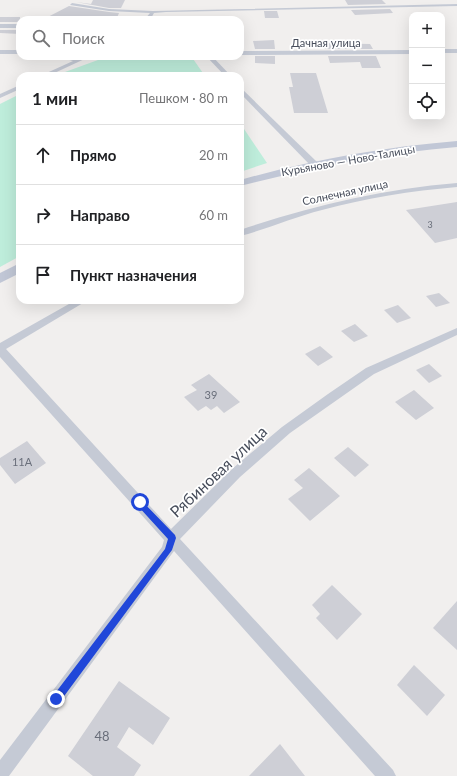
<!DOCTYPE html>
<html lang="ru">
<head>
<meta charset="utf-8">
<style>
  :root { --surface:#fff; --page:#f6f6f6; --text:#202124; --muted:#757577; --line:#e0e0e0 }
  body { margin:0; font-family:Lato,sans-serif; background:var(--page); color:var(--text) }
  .controls { position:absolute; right:12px; top:12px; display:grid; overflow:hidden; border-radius:8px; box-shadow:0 4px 16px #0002 }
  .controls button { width:36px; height:36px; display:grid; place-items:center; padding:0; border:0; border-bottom:1px solid var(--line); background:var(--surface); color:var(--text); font:20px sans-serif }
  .stop { position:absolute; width:12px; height:12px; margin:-9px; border:3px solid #2047d9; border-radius:50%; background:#fff }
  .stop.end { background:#2047d9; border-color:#fff; box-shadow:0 1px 4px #0008 }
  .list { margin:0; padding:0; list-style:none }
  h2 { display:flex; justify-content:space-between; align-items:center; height:52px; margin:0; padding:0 16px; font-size:17px }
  h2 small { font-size:13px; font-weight:400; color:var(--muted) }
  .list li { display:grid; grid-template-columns:26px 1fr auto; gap:12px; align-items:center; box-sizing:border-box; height:60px; padding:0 16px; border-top:1px solid var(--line) }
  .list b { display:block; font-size:15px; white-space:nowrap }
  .list em { font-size:13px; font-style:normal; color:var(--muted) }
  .icon { flex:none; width:22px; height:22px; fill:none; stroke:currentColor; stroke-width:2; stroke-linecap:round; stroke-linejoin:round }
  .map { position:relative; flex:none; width:457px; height:776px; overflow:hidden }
  .search { position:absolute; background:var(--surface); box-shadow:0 4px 16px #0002; left:16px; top:16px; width:228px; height:44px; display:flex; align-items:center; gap:10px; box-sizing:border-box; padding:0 14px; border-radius:12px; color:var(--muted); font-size:15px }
  .panel { position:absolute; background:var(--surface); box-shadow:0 4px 16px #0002; left:16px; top:72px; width:228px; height:232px; border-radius:12px }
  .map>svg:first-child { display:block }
</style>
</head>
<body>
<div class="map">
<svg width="457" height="776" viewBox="0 0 457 776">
  <rect width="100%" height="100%" fill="#f1efee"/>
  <!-- green -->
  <g fill="#beeddb">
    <path d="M 109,56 L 191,56 L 205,76 L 54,76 Z"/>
    <path d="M 20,94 L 20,256 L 0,267 L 0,104 Z"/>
    <path d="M 240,123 L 267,163 L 240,172 Z"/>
  </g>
  <!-- building -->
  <g fill="#cecfd6">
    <path d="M 93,0 L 125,0 L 121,8 L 109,8 L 76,2 L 91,4 Z"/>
    <path d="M 345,0 L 382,0 L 386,4 L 348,5 Z"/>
    <path d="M 69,6 L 109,12 L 119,13 L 116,20 L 42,20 Z"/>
    <path d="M 390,9 L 393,13 L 355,15 L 351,10 Z"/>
    <path d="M 264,11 L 277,11 L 279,18 L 265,18 Z"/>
    <rect x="0" y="17" width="20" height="5"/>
    <path d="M 0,30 L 20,30 L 20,34 L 0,33 Z"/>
    <path d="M 274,40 L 275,49 L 255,49 L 253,41 Z"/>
    <path d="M 323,43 L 370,44 L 373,49 L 325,49 Z"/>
    <path d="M 255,56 L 275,56 L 275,64 L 255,63 Z"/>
    <path d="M 328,56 L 376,56 L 381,68 L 362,68 L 360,62 L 330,63 Z"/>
    <path d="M 290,73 L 316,73 L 328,113 L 294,113 L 289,87 L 293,87 Z"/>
    <path d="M 457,202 L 457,238 L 435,243 L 406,210 Z"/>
    <path d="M 439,293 L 450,303 L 436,307 L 426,296 Z"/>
    <path d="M 398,305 L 411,318 L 397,323 L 384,310 Z"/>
    <path d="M 355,324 L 368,336 L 354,342 L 341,331 Z"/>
    <path d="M 320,346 L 333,357 L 318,366 L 305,354 Z"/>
    <path d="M 429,364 L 442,376 L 429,383 L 416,370 Z"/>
    <path d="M 209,374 L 240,402 L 224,413 L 217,406 L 211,410 L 206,406 L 198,411 L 184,397 L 197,390 L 191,385 Z"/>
    <path d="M 414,390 L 434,408 L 416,420 L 395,402 Z"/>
    <path d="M 27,441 L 46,463 L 15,484 L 0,465 L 0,458 Z"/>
    <path d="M 348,447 L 369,465 L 355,477 L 334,458 Z"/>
    <path d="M 309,468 L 340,496 L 310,521 L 288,499 L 303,488 L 294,480 Z"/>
    <path d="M 332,585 L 362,614 L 337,640 L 316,618 L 320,614 L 312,605 Z"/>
    <path d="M 457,601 L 457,650 L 433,628 Z"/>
    <path d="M 414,665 L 445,695 L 427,716 L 397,685 Z"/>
    <path d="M 119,681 L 170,718 L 153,745 L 129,727 L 117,747 L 141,765 L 134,776 L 93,776 L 68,756 Z"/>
    <path d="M 280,744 L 305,776 L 249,776 Z"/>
  </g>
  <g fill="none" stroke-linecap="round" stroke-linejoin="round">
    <!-- minor -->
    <g fill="#c5cad5" fill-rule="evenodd">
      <path d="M 72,3 L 109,9 L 153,11 L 457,4 L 457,6 L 166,12 L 154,13 L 150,20 L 144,20 L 150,13 L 109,11 L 70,5 Z"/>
      <rect x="0" y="24" width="20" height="4"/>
      <rect x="442" y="49" width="15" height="4"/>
      <rect x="0" y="50" width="20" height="4"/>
      <path d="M 412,50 L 412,54 L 240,55 L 240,51 Z"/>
      <path d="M 55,56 L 78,58 L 83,56 L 91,56 L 48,76 L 40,76 L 73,61 Z"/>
      <path d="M 206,56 L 212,56 L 231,76 L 225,76 Z"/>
      <path d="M 20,85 L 20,89 L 0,98 L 0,94 Z"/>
      <path d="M 240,87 L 317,162 L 317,166 L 311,166 L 240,93 Z"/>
      <path d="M 457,183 L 457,187 C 411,191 366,198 322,210 C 294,217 268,229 240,236 L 240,230 C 311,206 382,189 457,183 Z"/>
      <path d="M 76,300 L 88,300 L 6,349 L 171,529 L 232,469 L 282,427 L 328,394 L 366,368 L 457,328 L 457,335 L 374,374 L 290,433 L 240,477 L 180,539 L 393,770 L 396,776 L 375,776 L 174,551 L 9,776 L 0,776 L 0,760 L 162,547 L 164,540 L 0,357 L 0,343 Z"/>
    </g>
    <!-- secondary -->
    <g fill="#c1c7d6" fill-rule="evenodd">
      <path d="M 457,141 L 457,147 C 383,153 312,168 240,186 L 240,180 C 311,160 383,147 457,141 Z"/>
      <path d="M 20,263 L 20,273 L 0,283 L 0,273 Z"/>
    </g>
  </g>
  <!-- route -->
  <path fill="#2047d9" d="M 140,499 L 175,535 L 176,538 L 172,550 L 59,703 L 53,703 L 53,696 L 165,549 L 168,539 L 137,505 L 137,500 Z"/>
  <g text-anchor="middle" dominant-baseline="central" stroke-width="3.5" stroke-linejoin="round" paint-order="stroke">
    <!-- far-number labels -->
    <g font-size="9" fill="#696e7a">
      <text x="430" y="224">3</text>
    </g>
    <!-- far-street labels -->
    <g font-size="11" fill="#474d5b" stroke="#fff">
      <text x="326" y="42">Дачная улица</text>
      <text transform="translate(348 160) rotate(-10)">Курьяново — Ново-Талицы</text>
      <text transform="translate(345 192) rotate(-12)">Солнечная улица</text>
    </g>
    <!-- number labels -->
    <g font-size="11" fill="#696e7a">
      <text x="211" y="394">39</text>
      <text x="22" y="461">11А</text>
    </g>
    <!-- near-number labels -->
    <g font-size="13" fill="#696e7a">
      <text x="102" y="736">48</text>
    </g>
    <!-- near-street labels -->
    <g font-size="16" fill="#474d5b" stroke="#fff">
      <text transform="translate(218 471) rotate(-43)">Рябиновая улица</text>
    </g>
  </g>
</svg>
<div class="controls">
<button>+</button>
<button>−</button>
<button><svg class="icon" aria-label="locate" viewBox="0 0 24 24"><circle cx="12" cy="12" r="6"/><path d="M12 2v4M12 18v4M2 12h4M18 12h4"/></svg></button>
</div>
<div class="stop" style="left:140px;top:502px"></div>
<div class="stop end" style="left:56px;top:699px"></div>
<div class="search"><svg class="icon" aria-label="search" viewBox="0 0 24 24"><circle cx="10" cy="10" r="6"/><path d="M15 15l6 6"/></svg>Поиск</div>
<section class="panel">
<h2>1 мин<small>Пешком · 80 m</small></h2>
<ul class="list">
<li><svg class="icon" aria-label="ahead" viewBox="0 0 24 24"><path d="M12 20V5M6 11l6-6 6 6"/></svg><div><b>Прямо</b></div><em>20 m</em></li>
<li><svg class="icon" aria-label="right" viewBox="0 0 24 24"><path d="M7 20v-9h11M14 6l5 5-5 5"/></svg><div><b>Направо</b></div><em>60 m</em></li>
<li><svg class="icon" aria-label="arrive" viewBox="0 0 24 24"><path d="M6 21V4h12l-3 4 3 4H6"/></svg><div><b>Пункт назначения</b></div></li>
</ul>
</section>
</div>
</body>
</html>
